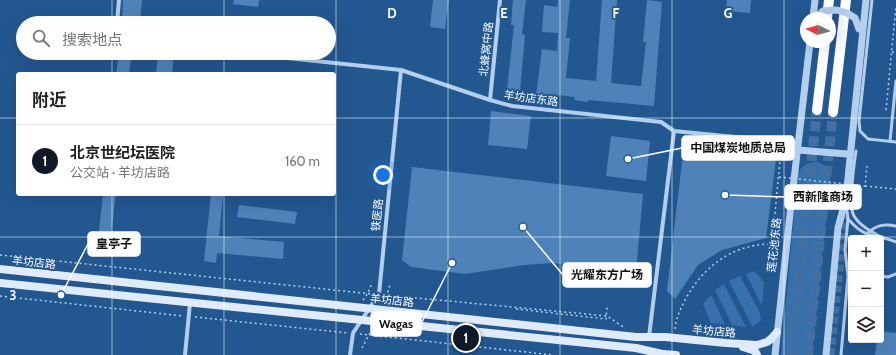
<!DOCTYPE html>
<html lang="zh">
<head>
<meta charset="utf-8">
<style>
  :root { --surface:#fff; --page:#f2f2f2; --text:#202124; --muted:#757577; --line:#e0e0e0; --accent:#111827 }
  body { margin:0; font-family:Cabin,"Noto Sans SC",sans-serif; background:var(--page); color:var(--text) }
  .controls { position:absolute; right:12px; bottom:12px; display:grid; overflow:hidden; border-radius:4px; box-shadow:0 4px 16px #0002 }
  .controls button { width:36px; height:36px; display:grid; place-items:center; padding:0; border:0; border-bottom:1px solid var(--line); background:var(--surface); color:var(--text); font:20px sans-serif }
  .compass { position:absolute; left:800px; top:12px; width:36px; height:36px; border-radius:50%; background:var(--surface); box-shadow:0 4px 16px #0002; rotate:276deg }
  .you { position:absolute; left:383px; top:175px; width:14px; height:14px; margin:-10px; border:3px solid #fff; border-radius:50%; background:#1a73e8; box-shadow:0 0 0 6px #1a73e833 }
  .badge { display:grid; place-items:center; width:26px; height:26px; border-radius:50%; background:var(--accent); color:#fff; font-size:13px; font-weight:700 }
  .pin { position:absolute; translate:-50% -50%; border:2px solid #fff; box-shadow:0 1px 4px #0006 }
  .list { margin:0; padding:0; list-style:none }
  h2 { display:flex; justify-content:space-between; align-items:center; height:52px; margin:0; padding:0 16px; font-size:17px }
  h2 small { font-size:13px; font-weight:400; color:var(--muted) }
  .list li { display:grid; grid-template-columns:26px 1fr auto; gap:12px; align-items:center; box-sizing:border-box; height:72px; padding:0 16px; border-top:1px solid var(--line) }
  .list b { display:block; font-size:15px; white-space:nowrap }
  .list p { margin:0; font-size:13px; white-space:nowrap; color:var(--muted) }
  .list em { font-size:13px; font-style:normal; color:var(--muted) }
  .icon { flex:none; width:22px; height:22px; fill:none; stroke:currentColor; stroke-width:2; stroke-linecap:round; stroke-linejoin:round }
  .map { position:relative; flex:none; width:896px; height:355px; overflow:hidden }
  .search { position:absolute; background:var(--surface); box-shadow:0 4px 16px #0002; left:16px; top:16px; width:320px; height:44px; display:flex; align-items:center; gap:10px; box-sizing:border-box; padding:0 14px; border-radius:22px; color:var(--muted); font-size:15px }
  .panel { position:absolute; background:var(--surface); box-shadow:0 4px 16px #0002; left:16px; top:72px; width:320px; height:124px; border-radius:4px }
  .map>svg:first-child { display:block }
</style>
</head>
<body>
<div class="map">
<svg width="896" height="355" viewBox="0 0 896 355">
  <rect width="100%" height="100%" fill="#225790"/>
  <!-- green -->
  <g fill="#3671ae">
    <path d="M 816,162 C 825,164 828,168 830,176 L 812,355 L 781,355 L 798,173 C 803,165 807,163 816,162 Z"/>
    <path d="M 755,271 L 764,283 L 762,306 L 746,274 Z"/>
    <path d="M 740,276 L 760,313 L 761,321 L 752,326 L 729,281 Z"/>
    <path d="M 724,284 L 746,327 L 732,325 L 715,290 Z"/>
    <path d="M 711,295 L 725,324 L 711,323 L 703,304 Z"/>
  </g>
  <!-- building -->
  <g fill="#4f82b9">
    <path d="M 123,0 L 142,0 L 140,23 L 122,23 Z"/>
    <path d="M 234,0 L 259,0 L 258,7 L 233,4 Z"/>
    <path d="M 433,0 L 449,0 L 445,29 L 430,27 Z"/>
    <path d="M 513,0 L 526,0 L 522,34 L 525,35 L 520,91 L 507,90 L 514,25 L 511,25 Z"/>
    <path d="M 558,0 L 570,0 L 566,38 L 570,38 L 566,78 L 596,81 L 602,0 L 617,0 L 611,83 L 641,86 L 646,42 L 643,42 L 647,0 L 662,2 L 654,106 L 588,100 L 588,102 L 574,100 L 575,97 L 546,94 L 546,97 L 536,96 L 542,49 L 557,51 L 558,33 L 542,32 L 544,5 L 557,7 Z"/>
    <path d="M 727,0 L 751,0 L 750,13 L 726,11 Z"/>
    <path d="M 119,53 L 132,53 L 129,74 L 116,74 Z"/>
    <path d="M 158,53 L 174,53 L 172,74 L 156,74 Z"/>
    <path d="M 491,111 L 531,116 L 527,149 L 488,145 Z"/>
    <path d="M 611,136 L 650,141 L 646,181 L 606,176 Z"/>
    <path d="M 684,145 L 777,152 L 766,238 L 722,250 L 698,265 L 675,299 L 667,291 Z"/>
    <path d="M 412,167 L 643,194 L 636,271 L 626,273 L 553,263 L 524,265 L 465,274 L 411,267 L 402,260 Z"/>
    <path d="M 103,194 L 116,194 L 109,251 L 97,250 Z"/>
    <path d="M 211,194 L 223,194 L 219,236 L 284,242 L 283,259 L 217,253 L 216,263 L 204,261 Z"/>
    <path d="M 239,205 L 297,212 L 295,224 L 237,217 Z"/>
    <path d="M 881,331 L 896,333 L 896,355 L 875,355 L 877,340 L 881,340 Z"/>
  </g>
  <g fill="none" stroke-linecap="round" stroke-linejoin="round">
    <!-- tertiary-tunnel -->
    <path stroke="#4370a1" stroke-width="7" stroke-dasharray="7 3.5" stroke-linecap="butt" d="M 831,355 L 847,204"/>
    <!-- trunk-tunnel -->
    <g stroke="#4370a1" stroke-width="10" stroke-dasharray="10 5" stroke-linecap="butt">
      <path d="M 791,355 L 817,110"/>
      <path d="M 808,355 L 833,112"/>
    </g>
    <!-- path -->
    <g stroke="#b3cfed" stroke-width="1.5" stroke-dasharray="2 3" stroke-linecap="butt">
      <path d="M 892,52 L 896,52"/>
      <path d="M 886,110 L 896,6"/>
      <path d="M 865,186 L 896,189"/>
      <path d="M 0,255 L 372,294"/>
      <path d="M 385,295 L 607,316 L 625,328"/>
      <path d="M 0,296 L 183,316"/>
      <path d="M 363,300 L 368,293 L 372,283"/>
      <path d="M 385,302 L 390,284"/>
      <path d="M 516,309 L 606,319 L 607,307"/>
      <path d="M 195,317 L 348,333"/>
      <path d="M 675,329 C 676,318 680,310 685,300 C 703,267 732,244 772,244 L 780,161"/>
      <path d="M 360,334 L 553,355"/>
      <path d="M 362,348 L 372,329"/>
    </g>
    <!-- service -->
    <g stroke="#b3cfed" stroke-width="3">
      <path d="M 872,0 L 859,121 L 860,131 L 868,139 L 896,142"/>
      <path d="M 890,141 L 896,81"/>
      <path d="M 856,151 C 854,164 848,207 854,216 C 860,226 872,232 881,237"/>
      <path d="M 848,219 C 852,223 855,227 860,230 C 870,238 885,236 896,242"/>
      <path d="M 881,276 L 888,277 L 896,274"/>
      <path d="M 841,355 L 848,276 L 845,250 L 848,219 L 846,204"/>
    </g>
    <!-- minor -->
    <g stroke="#b3cfed" stroke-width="4">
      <path d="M 117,23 L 119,0"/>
      <path d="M 239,53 L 401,70 L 490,100 L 512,106 L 661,122 L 674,131 L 798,143"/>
      <path d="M 490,100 L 500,0"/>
      <path d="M 649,337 L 674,131"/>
      <path d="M 185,355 L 190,303"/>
      <path d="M 350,355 L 353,333 L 379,294 L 401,70"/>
    </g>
    <!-- tertiary -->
    <g stroke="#b3cfed" stroke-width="7">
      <path d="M 813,18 L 815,0"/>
      <path d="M 798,150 L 847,154"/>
      <path d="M 775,355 L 790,214 L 810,42"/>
      <path d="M 826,355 L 838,228 L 846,198 L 866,0"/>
    </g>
    <!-- secondary -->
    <g stroke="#dfebfa" stroke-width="8">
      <path d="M 0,269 L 636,337 L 665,337"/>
      <path d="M 0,283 L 636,348 L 662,354"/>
      <path d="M 771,339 L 777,332"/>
    </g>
    <!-- trunk -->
    <g stroke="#fcfdff" stroke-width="10">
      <path d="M 827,18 L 829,0"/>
      <path d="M 817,110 L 825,42"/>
      <path d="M 833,112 L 846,0"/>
    </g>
    <!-- path-bridge -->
    <path stroke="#b3cfed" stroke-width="1.5" stroke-dasharray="2 3" stroke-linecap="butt" d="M 779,177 L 865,186 L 867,166"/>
    <!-- service-bridge -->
    <path stroke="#b3cfed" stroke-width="3" d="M 864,238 C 872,226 882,223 896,226"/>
    <!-- tertiary-bridge -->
    <path stroke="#b3cfed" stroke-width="7" d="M 815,18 L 823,11 L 837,10 L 847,13 L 855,18 L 859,29"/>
    <!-- secondary-bridge -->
    <g stroke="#dfebfa" stroke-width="8">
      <path d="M 665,337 L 726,343 L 757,345 L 767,342 L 771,339"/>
      <path d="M 743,347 L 755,351 L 757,355"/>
      <path d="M 662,354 L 676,355"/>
    </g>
  </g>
  <!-- grid -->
  <path fill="none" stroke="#fff" stroke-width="1" stroke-opacity="0.55" d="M 112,0 L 112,23M 224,0 L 224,23M 336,0 L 336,355M 448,0 L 448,355M 560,0 L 560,355M 672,0 L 672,355M 784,0 L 784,355M 112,53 L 112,74M 224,53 L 224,74M 0,118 L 18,118M 334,118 L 896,118M 112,194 L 112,355M 224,194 L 224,355M 0,237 L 896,237"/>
  <g text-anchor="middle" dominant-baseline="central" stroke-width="3.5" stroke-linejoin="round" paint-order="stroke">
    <!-- street labels -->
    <g font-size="11" fill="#fff" stroke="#225790">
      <text transform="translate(486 49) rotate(-84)">北蜂窝中路</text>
      <text transform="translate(531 98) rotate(8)">羊坊店东路</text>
      <text transform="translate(377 215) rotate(-84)">铁医路</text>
      <text transform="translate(774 245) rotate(-84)">莲花池东路</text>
      <text transform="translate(34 262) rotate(6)">羊坊店路</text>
      <text transform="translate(392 300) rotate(6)">羊坊店路</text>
      <text transform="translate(714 331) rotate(5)">羊坊店路</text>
    </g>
  </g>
  <g font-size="13" text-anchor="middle" font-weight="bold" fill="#fff" stroke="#225790" stroke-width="3.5" stroke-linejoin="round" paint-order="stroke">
    <text x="392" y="18">D</text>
    <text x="504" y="18">E</text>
    <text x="616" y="18">F</text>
    <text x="728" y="18">G</text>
    <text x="13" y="300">3</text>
  </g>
  <!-- callouts -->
  <path fill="none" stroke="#fff" stroke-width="1.5" d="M628 159L682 148M725 195L785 197M61 295L88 244M523 227L563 275M452 263L421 324"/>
  <g fill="#fff" stroke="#225790" stroke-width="1.5">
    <circle cx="628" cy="159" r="4"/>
    <circle cx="725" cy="195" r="4"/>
    <circle cx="61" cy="295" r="4"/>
    <circle cx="523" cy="227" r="4"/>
    <circle cx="452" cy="263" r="4"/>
  </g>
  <g fill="#fff" stroke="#fff" stroke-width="1.5">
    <rect x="682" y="136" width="112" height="24" rx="4"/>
    <rect x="785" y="185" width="76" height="24" rx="4"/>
    <rect x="88" y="232" width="52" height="24" rx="4"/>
    <rect x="563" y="263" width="88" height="24" rx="4"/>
    <rect x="371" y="312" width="50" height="24" rx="4"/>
  </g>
  <g font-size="12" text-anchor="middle" font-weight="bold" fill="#111">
    <text x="738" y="152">中国煤炭地质总局</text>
    <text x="823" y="201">西新隆商场</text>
    <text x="114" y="248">皇亭子</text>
    <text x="607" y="279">光耀东方广场</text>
    <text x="396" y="328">Wagas</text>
  </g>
</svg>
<div class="controls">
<button>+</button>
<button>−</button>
<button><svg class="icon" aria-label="layers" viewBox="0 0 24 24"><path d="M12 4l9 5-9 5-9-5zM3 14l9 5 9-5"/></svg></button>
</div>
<svg class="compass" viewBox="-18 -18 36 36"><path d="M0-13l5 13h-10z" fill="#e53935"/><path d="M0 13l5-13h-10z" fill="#757577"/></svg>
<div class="you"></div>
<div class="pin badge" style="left:466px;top:338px">1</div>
<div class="search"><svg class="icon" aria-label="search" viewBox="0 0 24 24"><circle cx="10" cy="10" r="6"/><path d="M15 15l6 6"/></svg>搜索地点</div>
<section class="panel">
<h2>附近<small></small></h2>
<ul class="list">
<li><span class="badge">1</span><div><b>北京世纪坛医院</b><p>公交站 · 羊坊店路</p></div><em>160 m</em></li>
</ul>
</section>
</div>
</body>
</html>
